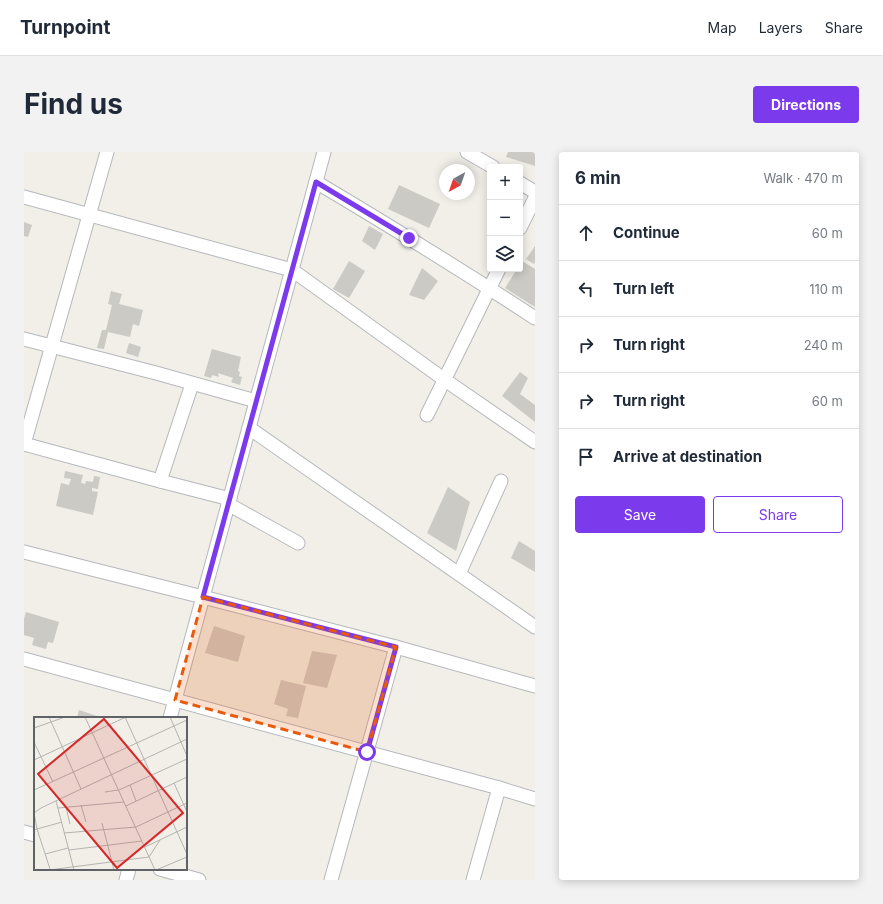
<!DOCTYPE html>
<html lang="en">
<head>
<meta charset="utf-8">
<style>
  :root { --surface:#fff; --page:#f2f2f3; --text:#1f2937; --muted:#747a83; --line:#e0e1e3; --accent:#7c3aed }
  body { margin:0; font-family:Inter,sans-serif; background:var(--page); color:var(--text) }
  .controls { position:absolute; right:12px; top:12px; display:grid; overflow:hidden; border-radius:4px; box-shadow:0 2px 10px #0003 }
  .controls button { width:36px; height:36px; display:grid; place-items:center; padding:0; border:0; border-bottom:1px solid var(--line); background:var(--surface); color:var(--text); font:20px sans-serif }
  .compass { position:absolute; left:415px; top:12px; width:36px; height:36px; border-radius:50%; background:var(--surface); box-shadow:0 2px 10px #0003; rotate:220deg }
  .stop { position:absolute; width:12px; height:12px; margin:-9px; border:3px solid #7c3aed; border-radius:50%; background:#fff }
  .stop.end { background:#7c3aed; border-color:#fff; box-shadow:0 1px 4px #0008 }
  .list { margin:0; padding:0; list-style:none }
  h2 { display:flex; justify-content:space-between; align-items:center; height:52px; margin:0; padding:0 16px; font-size:17px }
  h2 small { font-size:13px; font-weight:400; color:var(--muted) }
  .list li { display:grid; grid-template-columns:26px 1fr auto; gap:12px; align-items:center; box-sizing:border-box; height:56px; padding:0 16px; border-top:1px solid var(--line) }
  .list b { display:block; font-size:15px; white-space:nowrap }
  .list em { font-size:13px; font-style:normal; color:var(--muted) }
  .actions { display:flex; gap:8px; padding:12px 16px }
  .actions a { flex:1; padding:9px 0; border:1px solid var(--accent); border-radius:4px; text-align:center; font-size:14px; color:var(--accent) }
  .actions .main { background:var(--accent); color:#fff }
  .icon { flex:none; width:22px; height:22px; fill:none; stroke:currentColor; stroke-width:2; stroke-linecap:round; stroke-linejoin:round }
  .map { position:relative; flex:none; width:511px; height:728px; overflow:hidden; border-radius:4px }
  header { display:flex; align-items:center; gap:24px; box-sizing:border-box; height:56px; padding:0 20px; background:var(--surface); border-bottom:1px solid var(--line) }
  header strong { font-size:19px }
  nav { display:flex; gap:22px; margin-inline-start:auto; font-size:14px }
  .intro { display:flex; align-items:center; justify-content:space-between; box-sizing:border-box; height:96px; padding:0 24px }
  h1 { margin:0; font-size:28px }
  .button { padding:10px 18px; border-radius:4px; background:var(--accent); color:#fff; font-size:14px; font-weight:700 }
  main { display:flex; gap:24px; padding:0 24px }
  aside { flex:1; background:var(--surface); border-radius:4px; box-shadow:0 2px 10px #0003 }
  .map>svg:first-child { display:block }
</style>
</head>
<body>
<header>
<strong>Turnpoint</strong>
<nav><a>Map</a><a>Layers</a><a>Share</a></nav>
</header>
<div class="intro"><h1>Find us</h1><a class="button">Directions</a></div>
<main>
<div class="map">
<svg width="511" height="728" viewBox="0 0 511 728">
  <rect width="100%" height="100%" fill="#f1efe8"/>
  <!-- building -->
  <g fill="#cccac5">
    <path d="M 484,0 L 511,0 L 511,14 L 482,5 Z"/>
    <path d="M 375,33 L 416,52 L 405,76 L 364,57 Z"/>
    <path d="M 0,70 L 8,73 L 4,85 L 0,84 Z"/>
    <path d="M 345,74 L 359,82 L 351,98 L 338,89 Z"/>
    <path d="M 511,94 L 511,110 L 510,112 L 502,107 Z"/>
    <path d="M 325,109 L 341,119 L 325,146 L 309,137 Z"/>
    <path d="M 498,109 L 511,117 L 511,155 L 481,136 L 493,117 L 496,117 L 496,113 Z"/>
    <path d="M 398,116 L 414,129 L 400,148 L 385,143 Z"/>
    <path d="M 87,139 L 98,142 L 95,152 L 119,158 L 115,174 L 109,172 L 106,185 L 84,180 L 80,197 L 73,196 L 78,178 L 82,178 L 88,153 L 84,152 Z"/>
    <path d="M 105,191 L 117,195 L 114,205 L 102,201 Z"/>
    <path d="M 188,197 L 217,205 L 214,219 L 216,220 L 215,224 L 218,225 L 216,233 L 207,230 L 209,226 L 194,221 L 195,225 L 188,223 L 187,226 L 180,224 Z"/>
    <path d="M 496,220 L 504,226 L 496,242 L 511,253 L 511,270 L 478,244 Z"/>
    <path d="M 41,319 L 59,323 L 57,331 L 61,332 L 62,329 L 69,330 L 70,324 L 76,325 L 74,337 L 68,336 L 68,339 L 74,340 L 69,363 L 32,354 L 37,331 L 45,333 L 47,327 L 40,326 Z"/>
    <path d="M 424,335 L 446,350 L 432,399 L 403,381 Z"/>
    <path d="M 495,389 L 511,399 L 511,420 L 487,406 Z"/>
    <path d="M 2,460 L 35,470 L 29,491 L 24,490 L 22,497 L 8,493 L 10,486 L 0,483 L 0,467 Z"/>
    <path d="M 190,474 L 221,484 L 214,510 L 181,501 Z"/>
    <path d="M 288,499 L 313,503 L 303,536 L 279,531 Z"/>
    <path d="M 257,528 L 282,534 L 274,566 L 262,564 L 264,557 L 250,552 Z"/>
    <path d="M 55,558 L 79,566 L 53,566 Z"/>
  </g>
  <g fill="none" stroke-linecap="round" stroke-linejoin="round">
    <!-- street casing -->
    <g stroke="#b5b8bc" stroke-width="15">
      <g id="street">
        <path d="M 443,0 L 469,15"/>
        <path d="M 292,30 C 366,74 439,119 511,166"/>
        <path d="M 496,31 L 511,40"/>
        <path d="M 0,45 L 268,118 L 421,228 L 511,290"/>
        <path d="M 496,76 L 511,46"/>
        <path d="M 0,187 L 132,221 L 232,249"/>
        <path d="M 403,263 L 475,117"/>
        <path d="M 225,276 L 511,475"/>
        <path d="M 0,292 L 83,0"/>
        <path d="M 0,292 L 136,329 L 206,347"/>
        <path d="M 136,329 L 168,232"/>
        <path d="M 204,352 L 274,391"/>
        <path d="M 0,400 L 179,445 L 372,495 L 511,534"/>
        <path d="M 435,422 L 477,329"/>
        <path d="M 0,507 L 475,636 L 511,647"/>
        <path d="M 146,566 L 300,0"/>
        <path d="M 0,680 L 11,683"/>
        <path d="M 136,717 L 175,728"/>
        <path d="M 102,728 L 105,717"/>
        <path d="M 307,728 L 372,495"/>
        <path d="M 449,728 L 475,636"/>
      </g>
    </g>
    <!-- street -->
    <use href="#street" stroke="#fff" stroke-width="13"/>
  </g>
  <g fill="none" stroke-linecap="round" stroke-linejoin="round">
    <!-- route -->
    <path stroke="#7c3aed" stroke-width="5" d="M 343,600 L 372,495 L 179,445 L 292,30 L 385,86"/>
  </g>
  <!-- marked area -->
  <path fill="#e8590c" fill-opacity="0.2" stroke="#e8590c" stroke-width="3" stroke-dasharray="8 5" stroke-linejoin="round" d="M 179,445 L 372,495 L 343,600 L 151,548 Z"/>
  <!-- overview -->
  <g transform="translate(10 565)">
    <rect width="153" height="153" fill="#f1efe8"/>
    <path fill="none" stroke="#b3b3b1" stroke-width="1" d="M 15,0 L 47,72M 51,0 L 121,153M 91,0 L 153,137M 136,0 L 153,39M 0,11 L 31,0M 0,25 L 19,65M 0,43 L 92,0M 140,66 L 153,95M 96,68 L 102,84M 0,73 L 153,3M 85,73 L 153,42M 71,75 L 84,73M 22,84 L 40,153M 47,88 L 52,105M 92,89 L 153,60M 32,90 L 36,107M 24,91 L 90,85M 68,106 L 80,153M 0,113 L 3,112 L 0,96 L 7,91 L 153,22M 30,116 L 102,110 L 153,86M 111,130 L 153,110M 35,133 L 108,124M 11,137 L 34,131M 16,152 L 3,112 L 28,105M 15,153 L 115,140 L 126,123M 122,153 L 153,140"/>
    <path fill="#d62828" fill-opacity="0.15" stroke="#d62828" stroke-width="2" d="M 70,2 L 149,96 L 83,151 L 4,57 Z"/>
    <rect width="153" height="153" fill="none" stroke="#5f6368" stroke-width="2"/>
  </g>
</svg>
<div class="controls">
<button>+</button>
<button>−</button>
<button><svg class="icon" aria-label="layers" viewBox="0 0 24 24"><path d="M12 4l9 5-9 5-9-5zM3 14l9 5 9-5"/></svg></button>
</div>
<svg class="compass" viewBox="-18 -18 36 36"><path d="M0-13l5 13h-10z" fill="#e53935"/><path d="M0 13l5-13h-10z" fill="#747a83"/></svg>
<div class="stop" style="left:343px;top:600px"></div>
<div class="stop end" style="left:385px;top:86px"></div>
</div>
<aside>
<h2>6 min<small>Walk · 470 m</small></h2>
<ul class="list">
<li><svg class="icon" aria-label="ahead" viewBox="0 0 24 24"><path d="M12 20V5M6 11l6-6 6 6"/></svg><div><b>Continue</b></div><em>60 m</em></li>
<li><svg class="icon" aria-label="left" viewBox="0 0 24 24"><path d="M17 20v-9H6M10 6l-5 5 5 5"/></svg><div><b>Turn left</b></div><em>110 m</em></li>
<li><svg class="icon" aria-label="right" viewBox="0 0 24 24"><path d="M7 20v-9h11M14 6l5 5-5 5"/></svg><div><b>Turn right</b></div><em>240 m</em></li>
<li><svg class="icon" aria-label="right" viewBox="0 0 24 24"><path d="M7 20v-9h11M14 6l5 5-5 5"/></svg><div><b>Turn right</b></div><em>60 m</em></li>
<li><svg class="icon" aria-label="arrive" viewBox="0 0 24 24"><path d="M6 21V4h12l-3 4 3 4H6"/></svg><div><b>Arrive at destination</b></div></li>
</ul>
<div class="actions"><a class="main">Save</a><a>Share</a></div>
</aside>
</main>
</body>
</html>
